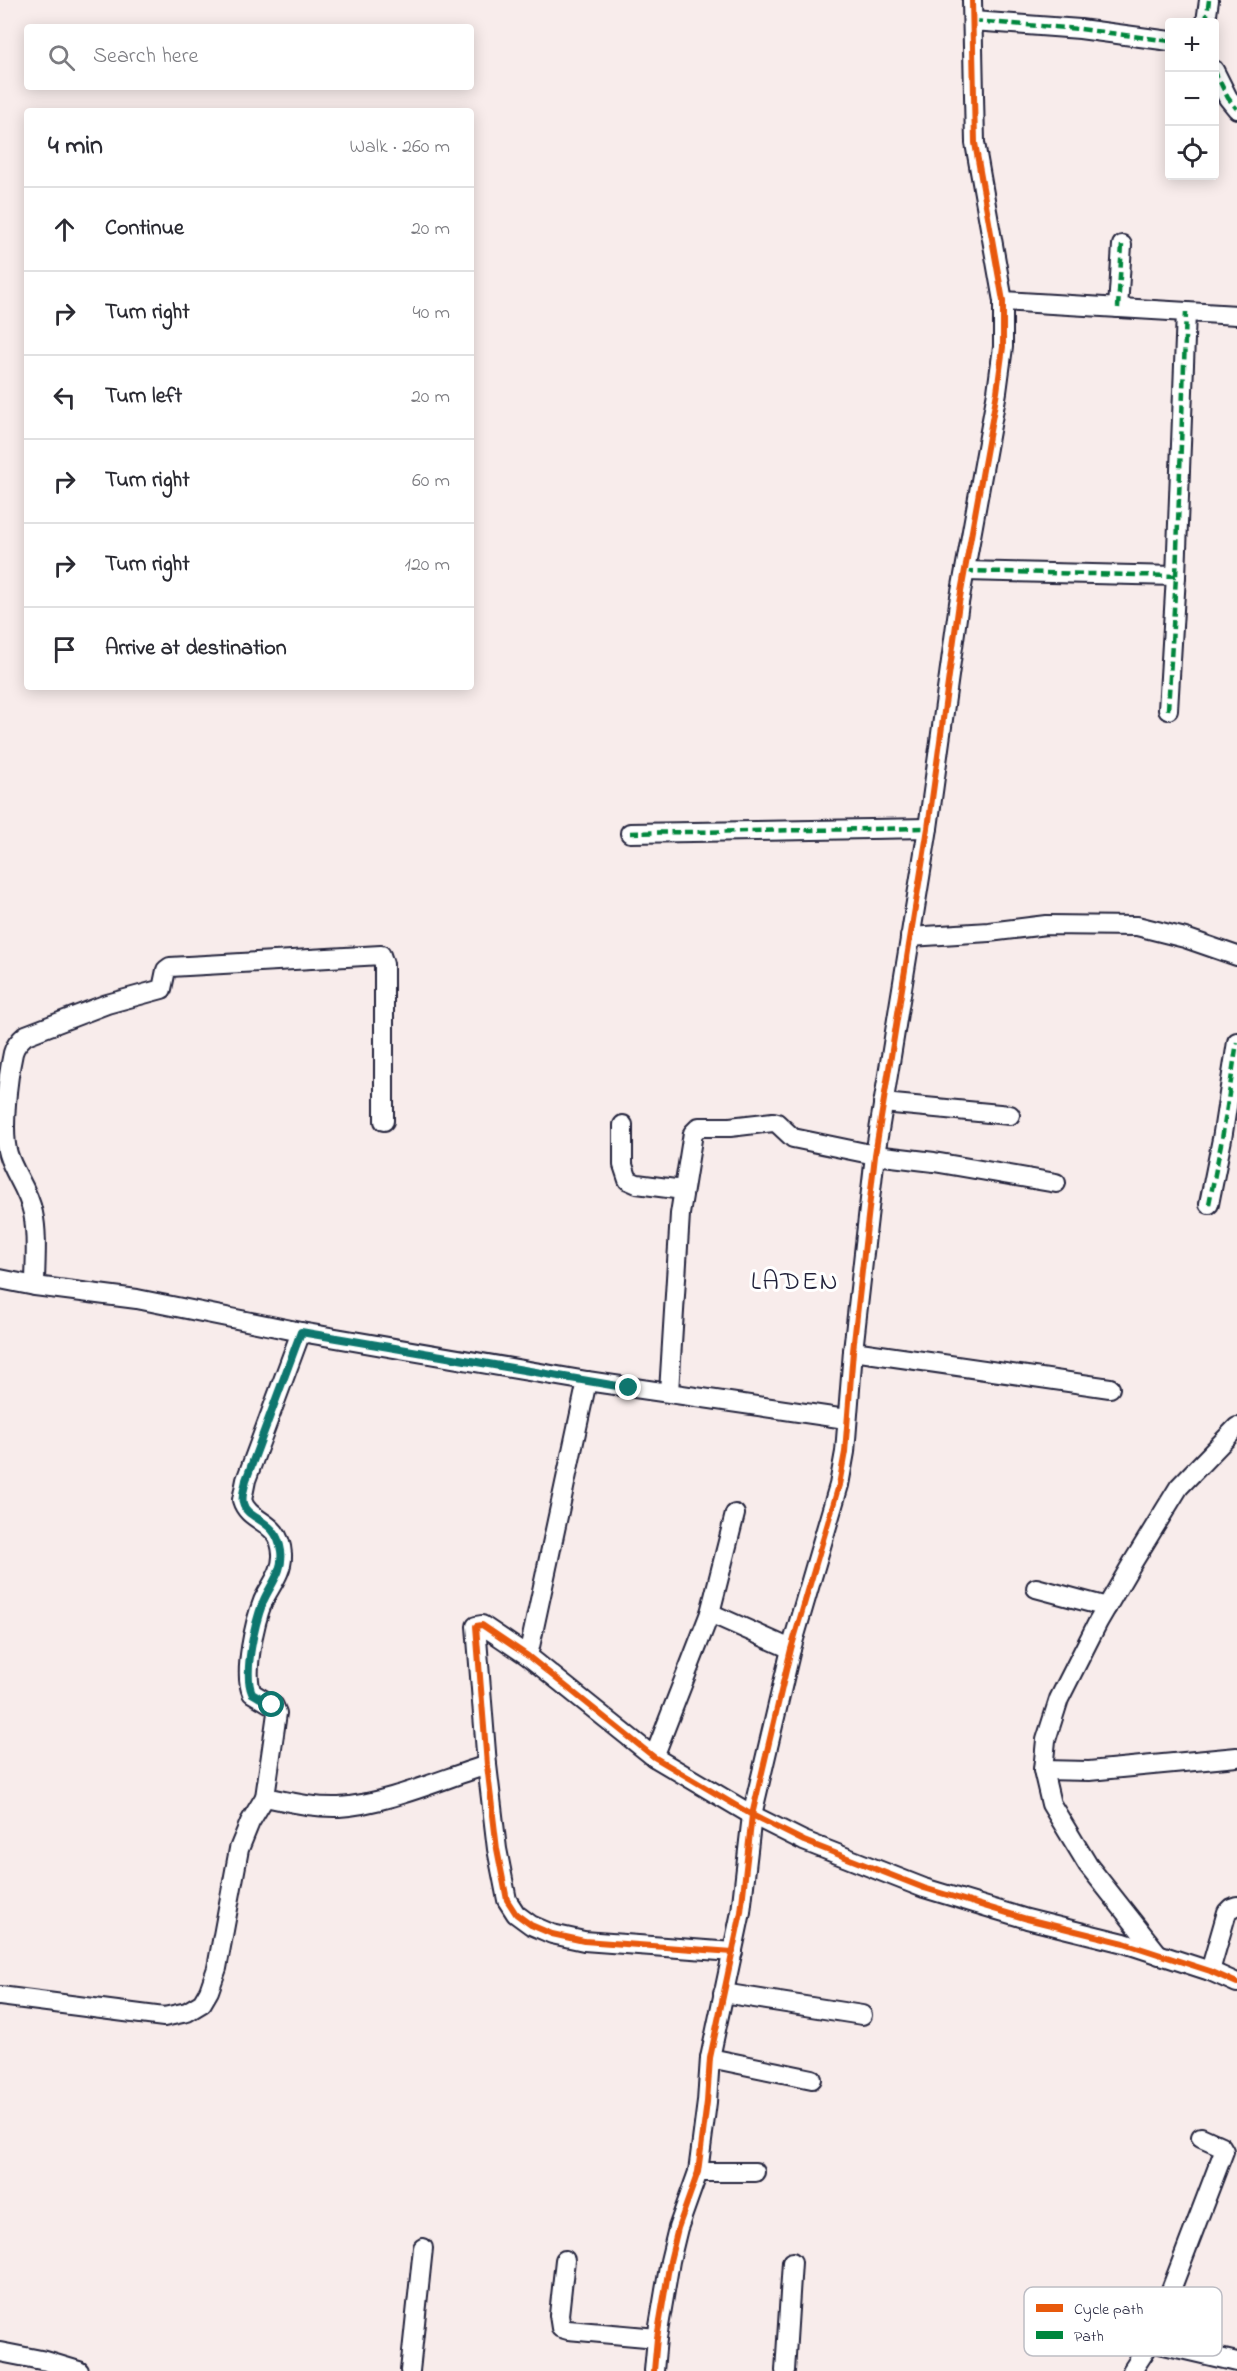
<!DOCTYPE html>
<html lang="en">
<head>
<meta charset="utf-8">
<style>
  :root { --surface:#fff; --page:#f2f2f3; --text:#2b2b33; --muted:#7c7c81; --line:#e1e1e2 }
  body { margin:0; font-family:"Indie Flower",sans-serif; background:var(--page); color:var(--text) }
  .controls { position:absolute; right:18px; top:18px; display:grid; overflow:hidden; border-radius:6px; box-shadow:0 3px 15px #0003 }
  .controls button { width:54px; height:54px; display:grid; place-items:center; padding:0; border:0; border-bottom:2px solid var(--line); background:var(--surface); color:var(--text); font:30px sans-serif }
  .stop { position:absolute; width:18px; height:18px; margin:-14px; border:4px solid #0f766e; border-radius:50%; background:#fff }
  .stop.end { background:#0f766e; border-color:#fff; box-shadow:0 2px 6px #0008 }
  .list { margin:0; padding:0; list-style:none }
  h2 { display:flex; justify-content:space-between; align-items:center; height:78px; margin:0; padding:0 24px; font-size:26px }
  h2 small { font-size:20px; font-weight:400; color:var(--muted) }
  .list li { display:grid; grid-template-columns:39px 1fr auto; gap:18px; align-items:center; box-sizing:border-box; height:84px; padding:0 24px; border-top:2px solid var(--line) }
  .list b { display:block; font-size:22px; white-space:nowrap }
  .list em { font-size:20px; font-style:normal; color:var(--muted) }
  .icon { flex:none; width:33px; height:33px; fill:none; stroke:currentColor; stroke-width:2; stroke-linecap:round; stroke-linejoin:round }
  .map { position:relative; flex:none; width:1237px; height:2371px; overflow:hidden }
  .search { position:absolute; background:var(--surface); box-shadow:0 3px 15px #0003; left:24px; top:24px; width:450px; height:66px; display:flex; align-items:center; gap:15px; box-sizing:border-box; padding:0 21px; border-radius:6px; color:var(--muted); font-size:22px }
  .panel { position:absolute; background:var(--surface); box-shadow:0 3px 15px #0003; left:24px; top:108px; width:450px; height:582px; border-radius:6px }
  .map>svg:first-child { display:block }
</style>
</head>
<body>
<div class="map">
<svg width="1237" height="2371" viewBox="0 0 1237 2371">
  <rect width="100%" height="100%" fill="#f8eceb"/>
  <filter id="ink" filterUnits="userSpaceOnUse"><feTurbulence type="fractalNoise" baseFrequency=".0167" numOctaves="2"/><feDisplacementMap in="SourceGraphic" scale="12" xChannelSelector="R" yChannelSelector="G"/><feConvolveMatrix kernelMatrix="1 2 1 2 8 2 1 2 1" color-interpolation-filters="sRGB"/></filter>
  <g filter="url(#ink)">
    <g fill="none" stroke-linecap="round" stroke-linejoin="round">
      <!-- minor casing -->
      <g stroke="#22223b" stroke-width="22">
        <g id="minor">
          <path d="M 973,21 L 1080,29 L 1170,41"/>
          <path d="M 1206,22 L 1209,0"/>
          <path d="M 1214,70 L 1228,98 L 1237,109"/>
          <path d="M 1003,301 L 1237,315"/>
          <path d="M 1118,308 L 1122,245"/>
          <path d="M 965,571 L 1176,576"/>
          <path d="M 1168,710 L 1176,576 L 1186,312"/>
          <path d="M 630,833 L 928,828"/>
          <path d="M 910,937 L 989,932 L 1046,925 L 1137,926 L 1185,938 L 1237,956"/>
          <path d="M 883,1103 L 1010,1115"/>
          <path d="M 623,1125 L 623,1165 L 628,1180 L 637,1184 L 683,1190"/>
          <path d="M 1209,1204 L 1222,1139 L 1237,1042"/>
          <path d="M 0,1279 L 35,1286 L 137,1299 L 301,1332 L 587,1381 L 846,1419"/>
          <path d="M 35,1286 C 35,1263 38,1236 33,1213 C 28,1189 14,1174 8,1154 C 1,1132 8,1076 13,1053 C 15,1045 20,1040 26,1035 L 107,1004 L 162,989 L 166,970 L 170,967 L 381,955 L 384,964 L 384,1121"/>
          <path d="M 853,1351 L 1110,1388"/>
          <path d="M 669,1392 L 680,1214 L 693,1133 L 699,1127 L 730,1127 L 773,1122 L 777,1123 L 793,1138 L 875,1155 L 934,1162 L 1056,1183"/>
          <path d="M 1036,1588 L 1107,1607"/>
          <path d="M 710,1613 L 791,1649"/>
          <path d="M 528,1656 L 587,1381"/>
          <path d="M 654,1757 L 710,1613 L 735,1514"/>
          <path d="M 1043,1770 L 1089,1771 L 1237,1757"/>
          <path d="M 265,1797 L 277,1713 L 274,1706 L 252,1693 C 243,1673 255,1621 263,1601 C 270,1586 283,1572 282,1554 C 280,1519 249,1524 242,1500 L 246,1480 L 301,1332"/>
          <path d="M 733,1952 L 584,1941 L 552,1934 L 531,1925 L 516,1914 L 507,1900 L 497,1849 L 487,1765 L 476,1626 L 482,1625 L 528,1656 L 654,1757 L 752,1815 L 804,1841 L 924,1888 L 1027,1919 L 1124,1943 L 1210,1971 L 1237,1983"/>
          <path d="M 1159,1955 L 1088,1865 L 1051,1804 L 1043,1770 L 1046,1740 L 1059,1699 L 1098,1622 L 1133,1562 L 1179,1487 L 1237,1427"/>
          <path d="M 1210,1971 L 1227,1912 L 1231,1908 L 1237,1906"/>
          <path d="M 723,1993 L 862,2015"/>
          <path d="M 0,1996 L 164,2017 L 187,2012 L 202,2003 L 209,1991 L 217,1968 L 239,1849 L 250,1822 L 265,1797 C 290,1802 314,1808 339,1807 C 386,1804 442,1779 487,1765"/>
          <path d="M 710,2058 L 812,2079"/>
          <path d="M 698,2172 L 755,2172"/>
          <path d="M 565,2260 L 559,2315 L 561,2328 L 568,2330 L 657,2338"/>
          <path d="M 1151,2342 L 1224,2151 L 1221,2146 L 1201,2137"/>
          <path d="M 0,2352 L 46,2361 L 79,2371"/>
          <path d="M 410,2371 L 423,2248"/>
          <path d="M 654,2371 L 657,2338 L 670,2261 L 678,2228 L 698,2172 L 707,2102 L 710,2058 L 741,1912 L 752,1815 L 791,1649 L 839,1485 L 845,1452 L 853,1351 L 875,1155 L 928,828 L 959,603 L 997,392 L 1003,347 L 1003,301 L 975,143 L 972,0"/>
          <path d="M 785,2371 L 792,2262"/>
          <path d="M 1132,2371 L 1151,2342 L 1237,2362"/>
        </g>
      </g>
      <!-- minor -->
      <use href="#minor" stroke="#fff" stroke-width="18"/>
      <!-- quiet -->
      <g stroke="#00873e" stroke-width="4.5" stroke-dasharray="9 4.5" stroke-linecap="butt">
        <path d="M 973,21 L 1080,29 L 1170,41"/>
        <path d="M 1206,22 L 1209,0"/>
        <path d="M 1214,70 L 1228,98 L 1237,109"/>
        <path d="M 1118,308 L 1122,245"/>
        <path d="M 965,571 L 1176,576"/>
        <path d="M 1168,710 L 1176,576 L 1186,312"/>
        <path d="M 630,833 L 928,828"/>
        <path d="M 1209,1204 L 1222,1139 L 1237,1042"/>
      </g>
      <!-- cycleway casing -->
      <g stroke="#fff" stroke-width="10">
        <g id="cycleway">
          <path d="M 733,1952 L 584,1941 L 552,1934 L 531,1925 L 516,1914 L 507,1900 L 497,1849 L 487,1765 L 476,1626 L 482,1625 L 528,1656 L 654,1757 L 752,1815 L 804,1841 L 924,1888 L 1027,1919 L 1124,1943 L 1210,1971 L 1237,1983"/>
          <path d="M 654,2371 L 657,2338 L 670,2261 L 678,2228 L 698,2172 L 707,2102 L 710,2058 L 741,1912 L 752,1815 L 791,1649 L 839,1485 L 845,1452 L 853,1351 L 875,1155 L 928,828 L 959,603 L 997,392 L 1003,347 L 1003,301 L 975,143 L 972,0"/>
        </g>
      </g>
      <!-- cycleway -->
      <use href="#cycleway" stroke="#e8590c" stroke-width="6"/>
    </g>
  </g>
  <g fill="none" stroke-linecap="round" stroke-linejoin="round" filter="url(#ink)">
    <!-- route -->
    <path stroke="#0f766e" stroke-width="8" d="M 272,1705 L 252,1693 C 243,1673 255,1623 263,1602 C 270,1585 284,1571 281,1551 C 276,1517 247,1521 243,1503 C 241,1496 245,1487 246,1480 L 301,1332 L 629,1388"/>
  </g>
  <g text-anchor="middle" dominant-baseline="central" stroke-width="6" stroke-linejoin="round" paint-order="stroke">
    <!-- quarter labels -->
    <g font-size="27" letter-spacing="1.5" fill="#22223b" stroke="#fff">
      <text x="795" y="1282">LADEN</text>
    </g>
  </g>
  <!-- legend -->
  <rect x="1024" y="2287" width="198" height="69" rx="9" fill="#fff" stroke="#bdbdc4" stroke-width="1.5"/>
  <rect x="1036" y="2304" width="27" height="8" fill="#e8590c"/>
  <rect x="1036" y="2331" width="27" height="8" fill="#00873e"/>
  <g font-size="16" fill="#22223b">
    <text x="1074" y="2314">Cycle path</text>
    <text x="1074" y="2341">Path</text>
  </g>
</svg>
<div class="controls">
<button>+</button>
<button>−</button>
<button><svg class="icon" aria-label="locate" viewBox="0 0 24 24"><circle cx="12" cy="12" r="6"/><path d="M12 2v4M12 18v4M2 12h4M18 12h4"/></svg></button>
</div>
<div class="stop" style="left:272px;top:1705px"></div>
<div class="stop end" style="left:629px;top:1388px"></div>
<div class="search"><svg class="icon" aria-label="search" viewBox="0 0 24 24"><circle cx="10" cy="10" r="6"/><path d="M15 15l6 6"/></svg>Search here</div>
<section class="panel">
<h2>4 min<small>Walk · 260 m</small></h2>
<ul class="list">
<li><svg class="icon" aria-label="ahead" viewBox="0 0 24 24"><path d="M12 20V5M6 11l6-6 6 6"/></svg><div><b>Continue</b></div><em>20 m</em></li>
<li><svg class="icon" aria-label="right" viewBox="0 0 24 24"><path d="M7 20v-9h11M14 6l5 5-5 5"/></svg><div><b>Turn right</b></div><em>40 m</em></li>
<li><svg class="icon" aria-label="left" viewBox="0 0 24 24"><path d="M17 20v-9H6M10 6l-5 5 5 5"/></svg><div><b>Turn left</b></div><em>20 m</em></li>
<li><svg class="icon" aria-label="right" viewBox="0 0 24 24"><path d="M7 20v-9h11M14 6l5 5-5 5"/></svg><div><b>Turn right</b></div><em>60 m</em></li>
<li><svg class="icon" aria-label="right" viewBox="0 0 24 24"><path d="M7 20v-9h11M14 6l5 5-5 5"/></svg><div><b>Turn right</b></div><em>120 m</em></li>
<li><svg class="icon" aria-label="arrive" viewBox="0 0 24 24"><path d="M6 21V4h12l-3 4 3 4H6"/></svg><div><b>Arrive at destination</b></div></li>
</ul>
</section>
</div>
</body>
</html>
